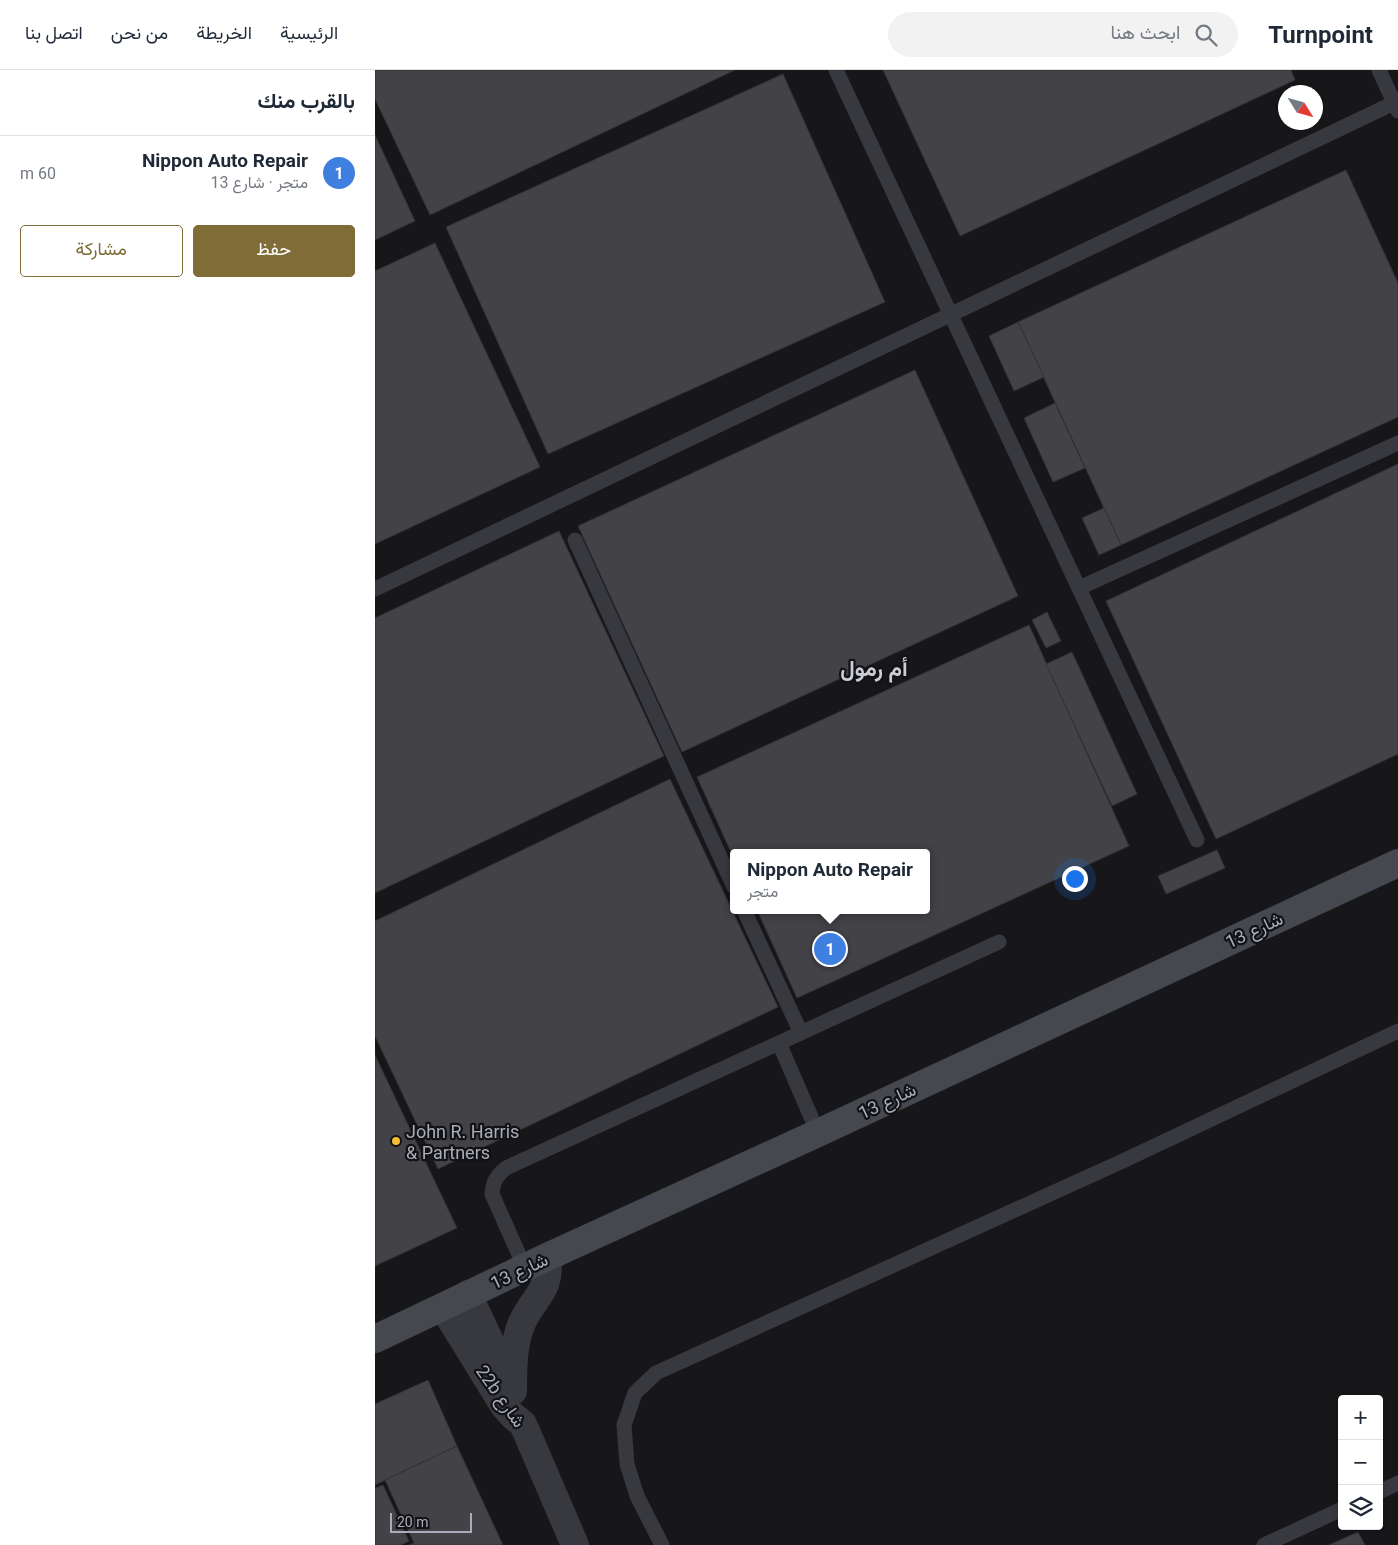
<!DOCTYPE html>
<html lang="ar">
<head>
<meta charset="utf-8">
<style>
  :root { --surface:#fff; --page:#f2f2f3; --text:#1f2937; --muted:#747a83; --line:#e0e1e3; --accent:#7f6c36 }
  body { margin:0; font-family:Roboto,Vazirmatn,sans-serif; background:var(--page); color:var(--text); direction:rtl }
  .controls { position:absolute; right:15px; bottom:15px; display:grid; overflow:hidden; border-radius:5px; box-shadow:0 1px 4px #0004 }
  .controls button { width:45px; height:45px; display:grid; place-items:center; padding:0; border:0; border-bottom:1px solid var(--line); background:var(--surface); color:var(--text); font:25px sans-serif }
  .compass { position:absolute; left:903px; top:15px; width:45px; height:45px; border-radius:50%; background:var(--surface); box-shadow:0 1px 4px #0004; rotate:127deg }
  .scale { position:absolute; left:15px; bottom:12px; width:82px; box-sizing:border-box; padding-left:5px; border:2px solid #a9adb9; border-top:0; font-size:14px; line-height:18px; white-space:nowrap; color:#a9adb9; -webkit-text-stroke:4px #121215; paint-order:stroke }
  .you { position:absolute; left:699px; top:808px; width:18px; height:18px; margin:-12px; border:4px solid #fff; border-radius:50%; background:#1a73e8; box-shadow:0 0 0 8px #1a73e833 }
  .badge { display:grid; place-items:center; width:32px; height:32px; border-radius:50%; background:var(--accent); color:#fff; font-size:16px; font-weight:700 }
  .pin { position:absolute; translate:-50% -50%; border:2px solid #fff; box-shadow:0 1px 5px #0006 }
  .popup { position:absolute; left:355px; top:779px; width:200px; height:65px; box-sizing:border-box; display:grid; place-content:center; border-radius:5px; background:var(--surface); filter:drop-shadow(0 1px 4px #0005); font-size:16px; white-space:nowrap; color:var(--muted) }
  .popup b { font-size:19px; color:var(--text) }
  .popup::after { content:''; position:absolute; left:50%; top:100%; margin-left:-10px; border:10px solid transparent; border-top-color:var(--surface) }
  .list { margin:0; padding:0; list-style:none }
  h2 { display:flex; justify-content:space-between; align-items:center; height:65px; margin:0; padding:0 20px; font-size:21px }
  h2 small { font-size:16px; font-weight:400; color:var(--muted) }
  .list li { display:grid; grid-template-columns:32px 1fr auto; gap:15px; align-items:center; box-sizing:border-box; height:75px; padding:0 20px; border-top:1px solid var(--line) }
  .list b { display:block; font-size:19px; white-space:nowrap }
  .list p { margin:0; font-size:16px; white-space:nowrap; color:var(--muted) }
  .list em { font-size:16px; font-style:normal; color:var(--muted) }
  .actions { display:flex; gap:10px; padding:15px 20px }
  .actions a { flex:1; padding:11px 0; border:1px solid var(--accent); border-radius:5px; text-align:center; font-size:18px; color:var(--accent) }
  .actions .main { background:var(--accent); color:#fff }
  .icon { flex:none; width:28px; height:28px; fill:none; stroke:currentColor; stroke-width:2; stroke-linecap:round; stroke-linejoin:round }
  .map { position:relative; flex:none; width:1023px; height:1475px; overflow:hidden; direction:ltr }
  header { display:flex; align-items:center; gap:30px; box-sizing:border-box; height:70px; padding:0 25px; background:var(--surface); border-bottom:1px solid var(--line) }
  header strong { font-size:24px }
  nav { display:flex; gap:28px; margin-inline-start:auto; font-size:18px }
  .search { width:350px; height:45px; background:var(--page); display:flex; align-items:center; gap:12px; box-sizing:border-box; padding:0 18px; border-radius:28px; color:var(--muted); font-size:19px }
  main { display:flex }
  aside { flex:1; background:var(--surface) }
  .map>svg:first-child { display:block }
</style>
</head>
<body>
<header>
<strong>Turnpoint</strong>
<div class="search"><svg class="icon" aria-label="search" viewBox="0 0 24 24"><circle cx="10" cy="10" r="6"/><path d="M15 15l6 6"/></svg>ابحث هنا</div>
<nav><a>الرئيسية</a><a>الخريطة</a><a>من نحن</a><a>اتصل بنا</a></nav>
</header>
<main>
<div class="map">
<svg width="1023" height="1475" viewBox="0 0 1023 1475">
  <rect width="100%" height="100%" fill="#17171a"/>
  <!-- building -->
  <g fill="#424247" stroke="#323136">
    <path d="M 0,0 L 360,0 L 55,145 L 0,29 Z"/>
    <path d="M 508,0 L 916,0 L 920,10 L 585,166 Z"/>
    <path d="M 408,4 L 510,232 L 173,384 L 71,157 Z"/>
    <path d="M 0,65 L 40,151 L 0,170 Z"/>
    <path d="M 971,100 L 1023,213 L 1023,347 L 746,475 L 643,252 Z"/>
    <path d="M 60,173 L 165,397 L 0,474 L 0,201 Z"/>
    <path d="M 643,252 L 669,307 L 639,321 L 614,266 Z"/>
    <path d="M 540,300 L 643,526 L 307,682 L 203,456 Z"/>
    <path d="M 680,333 L 710,398 L 678,412 L 649,348 Z"/>
    <path d="M 1023,394 L 1023,684 L 841,769 L 731,531 Z"/>
    <path d="M 729,438 L 746,475 L 724,485 L 707,448 Z"/>
    <path d="M 184,461 L 289,686 L 0,823 L 0,548 Z"/>
    <path d="M 672,542 L 686,571 L 671,578 L 657,550 Z"/>
    <path d="M 654,555 L 754,776 L 422,928 L 382,840 L 551,840 L 551,783 L 359,783 L 359,789 L 322,707 Z"/>
    <path d="M 697,582 L 762,724 L 737,736 L 671,594 Z"/>
    <path d="M 295,709 L 403,937 L 63,1099 L 0,966 L 0,851 Z"/>
    <path d="M 842,780 L 850,798 L 791,824 L 783,806 Z"/>
    <path d="M 0,985 L 82,1158 L 0,1196 Z"/>
    <path d="M 53,1310 L 82,1376 L 0,1415 L 0,1334 Z"/>
    <path d="M 82,1376 L 128,1475 L 34,1475 L 39,1473 L 10,1410 Z"/>
    <path d="M 8,1415 L 34,1471 L 26,1475 L 0,1475 L 0,1418 Z"/>
    <path d="M 983,1462 L 990,1475 L 954,1475 Z"/>
  </g>
  <g fill="none" stroke-linecap="round" stroke-linejoin="round">
    <!-- lane -->
    <g stroke="#38393f" stroke-width="15">
      <path d="M 461,0 L 822,770"/>
      <path d="M 1004,0 L 1023,41"/>
      <path d="M 200,470 L 359,817"/>
      <path d="M 704,518 L 1023,373"/>
      <path d="M 0,519 L 1019,33"/>
      <path d="M 369,840 L 426,963"/>
      <path d="M 404,973 L 443,1063"/>
      <path d="M 150,1198 L 117,1124 C 118,1112 121,1106 131,1098 L 624,872"/>
      <path d="M 1004,1422 L 1023,1413"/>
      <path d="M 287,1475 L 262,1426 L 252,1394 L 249,1355 L 260,1323 L 281,1303 L 750,1090 L 1023,961"/>
      <path d="M 889,1475 L 967,1439"/>
    </g>
    <!-- street -->
    <g stroke="#38393f" stroke-width="28">
      <path d="M 93,1224 L 135,1315"/>
      <path d="M 68,1237 L 129,1336 L 138,1346 L 148,1354 L 200,1475"/>
      <path d="M 138,1321 C 138,1298 138,1276 146,1255 C 158,1226 177,1222 172,1187"/>
    </g>
    <!-- secondary -->
    <path stroke="#46484f" stroke-width="28" d="M 0,1269 L 172,1187 L 443,1063 L 1023,793"/>
  </g>
  <!-- markers -->
  <circle fill="#f5be34" stroke="#121215" stroke-width="2" cx="21" cy="1071" r="5"/>
  <g text-anchor="middle" dominant-baseline="central" stroke-width="4.5" stroke-linejoin="round" paint-order="stroke">
    <!-- street labels -->
    <g font-size="18" fill="#a9adb9" stroke="#121215">
      <text transform="translate(879 860) rotate(-25)">شارع 13</text>
      <text transform="translate(512 1031) rotate(-25)">شارع 13</text>
      <text transform="translate(144 1201) rotate(-25)">شارع 13</text>
      <text transform="translate(126 1326) rotate(55)">22b شارع</text>
    </g>
    <!-- poi labels -->
    <g font-size="18" fill="#a9adb9" stroke="#121215" text-anchor="start">
      <text x="31" y="1061">John R. Harris<tspan x="31" dy="21">&amp; Partners</tspan></text>
    </g>
    <!-- district labels -->
    <g font-size="22" font-weight="bold" fill="#cacdd5" stroke="#121215">
      <text x="499" y="598">أم رمول</text>
    </g>
  </g>
</svg>
<div class="controls">
<button>+</button>
<button>−</button>
<button><svg class="icon" aria-label="layers" viewBox="0 0 24 24"><path d="M12 4l9 5-9 5-9-5zM3 14l9 5 9-5"/></svg></button>
</div>
<svg class="compass" viewBox="-18 -18 36 36"><path d="M0-13l5 13h-10z" fill="#e53935"/><path d="M0 13l5-13h-10z" fill="#747a83"/></svg>
<div class="scale">20 m</div>
<div class="you"></div>
<div class="pin badge" style="left:455px;top:879px;background:#3f7fe0">1</div>
<div class="popup"><b>Nippon Auto Repair</b>متجر</div>
</div>
<aside>
<h2>بالقرب منك<small></small></h2>
<ul class="list">
<li><span class="badge" style="background:#3f7fe0">1</span><div><b>Nippon Auto Repair</b><p>متجر · شارع 13</p></div><em>60 m</em></li>
</ul>
<div class="actions"><a class="main">حفظ</a><a>مشاركة</a></div>
</aside>
</main>
</body>
</html>
